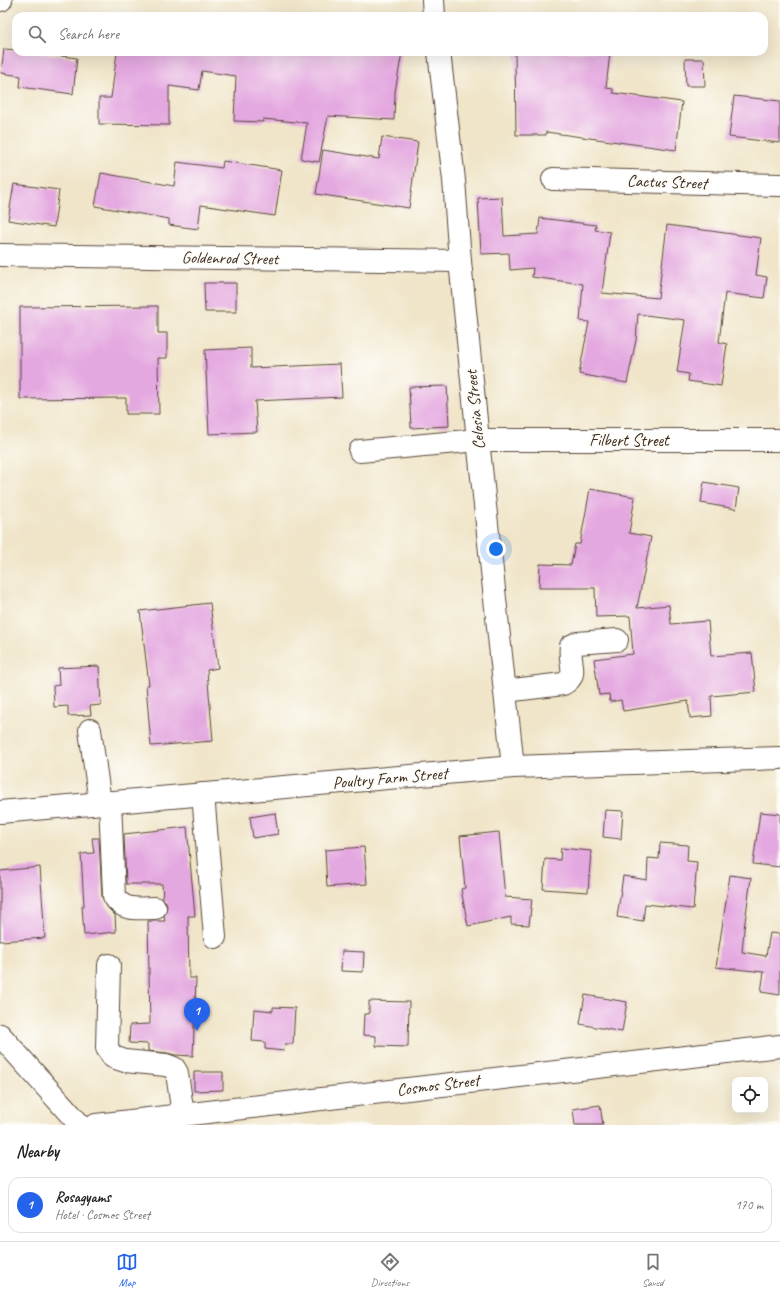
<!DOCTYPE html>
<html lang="en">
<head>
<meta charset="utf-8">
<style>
  :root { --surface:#fff; --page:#f2f2f2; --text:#222; --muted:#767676; --line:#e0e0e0; --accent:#2563eb }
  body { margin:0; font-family:Caveat,sans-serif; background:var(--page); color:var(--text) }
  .controls { position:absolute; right:12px; bottom:12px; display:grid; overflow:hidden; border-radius:8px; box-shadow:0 4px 16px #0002 }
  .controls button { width:36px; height:36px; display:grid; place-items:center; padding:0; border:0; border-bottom:1px solid var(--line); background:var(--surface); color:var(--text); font:20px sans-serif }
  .you { position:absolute; left:496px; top:549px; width:14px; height:14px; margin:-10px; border:3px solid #fff; border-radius:50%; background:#1a73e8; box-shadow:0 0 0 6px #1a73e833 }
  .badge { display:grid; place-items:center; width:26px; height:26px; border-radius:50%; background:var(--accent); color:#fff; font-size:13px; font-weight:700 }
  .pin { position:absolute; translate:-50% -33px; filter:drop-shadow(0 1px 2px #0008) }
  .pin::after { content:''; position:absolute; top:21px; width:14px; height:12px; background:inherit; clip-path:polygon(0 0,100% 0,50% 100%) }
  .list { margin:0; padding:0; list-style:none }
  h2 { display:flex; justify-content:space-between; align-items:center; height:52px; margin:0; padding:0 16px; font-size:17px }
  h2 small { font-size:13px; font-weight:400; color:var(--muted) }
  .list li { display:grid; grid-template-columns:26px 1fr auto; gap:12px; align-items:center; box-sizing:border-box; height:56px; margin:0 8px 8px; padding:0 8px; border:1px solid var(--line); border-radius:12px }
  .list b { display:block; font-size:15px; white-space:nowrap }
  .list p { margin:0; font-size:13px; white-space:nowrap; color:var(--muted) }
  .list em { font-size:13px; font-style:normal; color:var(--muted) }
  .icon { flex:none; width:22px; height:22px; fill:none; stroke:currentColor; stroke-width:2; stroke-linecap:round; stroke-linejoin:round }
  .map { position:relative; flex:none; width:780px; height:1125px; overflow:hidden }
  .search { position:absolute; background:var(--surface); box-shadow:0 4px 16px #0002; left:12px; right:12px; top:12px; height:44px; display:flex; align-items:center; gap:10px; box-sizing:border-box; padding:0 14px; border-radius:12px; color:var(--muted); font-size:15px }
  .sheet { height:116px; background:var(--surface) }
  nav { display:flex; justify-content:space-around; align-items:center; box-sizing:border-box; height:56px; border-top:1px solid var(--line); background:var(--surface); font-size:11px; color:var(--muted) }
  nav a { display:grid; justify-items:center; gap:2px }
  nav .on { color:var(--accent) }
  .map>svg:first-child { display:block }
</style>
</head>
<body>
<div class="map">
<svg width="780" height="1125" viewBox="0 0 780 1125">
  <rect width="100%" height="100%" fill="#fdfcf7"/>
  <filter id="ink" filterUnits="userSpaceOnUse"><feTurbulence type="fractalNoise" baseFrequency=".025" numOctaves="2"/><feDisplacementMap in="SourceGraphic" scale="8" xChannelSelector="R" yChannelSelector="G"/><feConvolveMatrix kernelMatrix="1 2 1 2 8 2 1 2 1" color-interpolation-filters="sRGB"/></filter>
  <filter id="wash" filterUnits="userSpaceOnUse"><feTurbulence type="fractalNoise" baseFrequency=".012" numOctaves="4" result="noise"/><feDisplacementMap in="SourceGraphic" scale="16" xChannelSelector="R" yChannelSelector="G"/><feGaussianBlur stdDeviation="0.9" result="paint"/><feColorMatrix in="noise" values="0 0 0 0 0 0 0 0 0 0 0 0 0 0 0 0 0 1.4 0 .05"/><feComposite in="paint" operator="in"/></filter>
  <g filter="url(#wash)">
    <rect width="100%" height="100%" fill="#f0e5c9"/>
    <g id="blocks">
      <!-- building -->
      <g fill="#e4a8e0">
        <path d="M 4,49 L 16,50 L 16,52 L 29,52 L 77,58 L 73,94 L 20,87 L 21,76 L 1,73 Z"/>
        <path d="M 117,52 L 402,52 L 395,92 L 394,120 L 328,116 L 319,162 L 301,159 L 307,123 L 263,119 L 263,122 L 234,121 L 236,76 L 202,71 L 199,90 L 169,86 L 169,125 L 99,124 L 99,98 L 111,98 Z"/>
        <path d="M 515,52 L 610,52 L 606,88 L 613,89 L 613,93 L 682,102 L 676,150 L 546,132 L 546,135 L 516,135 Z"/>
        <path d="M 685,59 L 704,59 L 705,86 L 686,86 Z"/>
        <path d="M 734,96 L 780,101 L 780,143 L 729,137 Z"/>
        <path d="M 382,137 L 418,142 L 409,208 L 316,194 L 323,150 L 379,159 Z"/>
        <path d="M 223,161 L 282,170 L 275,216 L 201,205 L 198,229 L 169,225 L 169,219 L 95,206 L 101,173 L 174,186 L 177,162 L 222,168 Z"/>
        <path d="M 14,184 L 59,190 L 54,227 L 8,220 Z"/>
        <path d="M 502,197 L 504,236 L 538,234 L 540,218 L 596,225 L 595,230 L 610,232 L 602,293 L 658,298 L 667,225 L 761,238 L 756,275 L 767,277 L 764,298 L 725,293 L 719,342 L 727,344 L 721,386 L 688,381 L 689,374 L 677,372 L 685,320 L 638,314 L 636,340 L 627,383 L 579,374 L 589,322 L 580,321 L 583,284 L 532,277 L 533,268 L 510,270 L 509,253 L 481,254 L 478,198 Z"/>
        <path d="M 204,283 L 236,283 L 236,312 L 205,312 Z"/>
        <path d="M 158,306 L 158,333 L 167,333 L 167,358 L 158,358 L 159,414 L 126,414 L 126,398 L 20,399 L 20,307 Z"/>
        <path d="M 251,348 L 251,368 L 340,364 L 342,397 L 255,401 L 257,432 L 209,434 L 205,350 Z"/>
        <path d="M 447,386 L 449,426 L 411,428 L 409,387 Z"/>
        <path d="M 704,482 L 739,488 L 736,509 L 701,503 Z"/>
        <path d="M 590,489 L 635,497 L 629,533 L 651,537 L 637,608 L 669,605 L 671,624 L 708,621 L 711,656 L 752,653 L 756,692 L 711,696 L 712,716 L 690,718 L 688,701 L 623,711 L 621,700 L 610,702 L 609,694 L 599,695 L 594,659 L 633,654 L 630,616 L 596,617 L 595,588 L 539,588 L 540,564 L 571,565 L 575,544 L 580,544 Z"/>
        <path d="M 210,603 L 218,668 L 207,670 L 213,741 L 151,746 L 146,685 L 149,685 L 140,611 Z"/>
        <path d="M 99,666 L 101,705 L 90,706 L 91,715 L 68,716 L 68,706 L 54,707 L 53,686 L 59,685 L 58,668 Z"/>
        <path d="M 605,810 L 623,811 L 621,839 L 603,837 Z"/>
        <path d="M 760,812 L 780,814 L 780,867 L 753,864 Z"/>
        <path d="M 275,813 L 278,834 L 253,838 L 250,817 Z"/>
        <path d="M 187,827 L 195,916 L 188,916 L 189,978 L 196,978 L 193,1056 L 175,1055 L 167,1053 L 148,1051 L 148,1044 L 129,1043 L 130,1025 L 150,1024 L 148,921 L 165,921 L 164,916 L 167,907 L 166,902 L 163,899 L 162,884 L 126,884 L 124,834 Z"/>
        <path d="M 499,832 L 505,897 L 532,899 L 529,925 L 511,924 L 511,917 L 468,926 L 461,889 L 465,888 L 460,836 Z"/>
        <path d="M 92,838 L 99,838 L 102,897 L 108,908 L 115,915 L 116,932 L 84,935 L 82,906 L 84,906 L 81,854 L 94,853 Z"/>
        <path d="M 660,843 L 688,845 L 687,861 L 697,862 L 693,909 L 645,904 L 643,921 L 617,917 L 623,876 L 647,880 L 648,858 L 659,859 Z"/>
        <path d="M 364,847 L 367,884 L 327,887 L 325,850 Z"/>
        <path d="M 561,848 L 591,851 L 588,892 L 543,889 L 545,859 L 560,860 Z"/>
        <path d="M 40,867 L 45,938 L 0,941 L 0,871 Z"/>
        <path d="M 730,875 L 751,878 L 744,929 L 742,952 L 766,956 L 770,933 L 780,934 L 780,995 L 761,992 L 764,972 L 716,967 Z"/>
        <path d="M 342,951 L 364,952 L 363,972 L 341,971 Z"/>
        <path d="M 585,995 L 627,1002 L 622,1032 L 580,1024 Z"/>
        <path d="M 369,1001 L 409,1002 L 408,1047 L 376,1046 L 376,1036 L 363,1035 L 364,1014 L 369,1014 Z"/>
        <path d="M 273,1007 L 295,1008 L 293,1044 L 285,1044 L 284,1051 L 265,1049 L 265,1042 L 252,1041 L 254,1009 L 273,1011 Z"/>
        <path d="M 194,1072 L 223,1072 L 223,1090 L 194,1091 Z"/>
        <path d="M 600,1105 L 603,1125 L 575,1125 L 573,1109 Z"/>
      </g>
    </g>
  </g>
  <g filter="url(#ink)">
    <use href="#blocks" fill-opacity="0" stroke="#564638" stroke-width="1"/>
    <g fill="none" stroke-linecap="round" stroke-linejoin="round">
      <!-- minor casing -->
      <g stroke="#564638" stroke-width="24">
        <g id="minor">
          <path d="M 0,0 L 1,0"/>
          <path d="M 433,0 L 434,16"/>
          <path d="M 439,52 L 454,180 L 460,261 L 478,440 L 513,767"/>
          <path d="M 553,179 L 780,185"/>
          <path d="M 0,255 L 460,261"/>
          <path d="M 360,451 L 478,440 L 780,440"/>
          <path d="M 505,691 L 563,684 C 580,676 568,662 571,646 L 577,643 L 617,640"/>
          <path d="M 90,730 L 100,803"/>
          <path d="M 203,794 L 215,937"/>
          <path d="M 110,802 L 114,896 C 123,912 139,908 155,908"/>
          <path d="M 0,812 L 513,767 L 780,758"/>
          <path d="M 109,965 L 107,1048 L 113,1057 L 125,1061 L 166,1065 L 174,1068 L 177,1073 L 183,1115"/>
          <path d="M 96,1125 L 780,1046"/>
        </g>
      </g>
      <!-- major casing -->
      <g stroke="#564638" stroke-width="24">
        <path id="major" d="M 0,1035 L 80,1125"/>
      </g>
      <!-- minor -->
      <use href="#minor" stroke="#fff" stroke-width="22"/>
      <!-- major -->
      <use href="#major" stroke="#fff" stroke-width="22"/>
    </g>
  </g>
  <g text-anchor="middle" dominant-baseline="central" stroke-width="4" stroke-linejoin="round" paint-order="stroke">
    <!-- street labels -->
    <g font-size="17" fill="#3b2a1e" stroke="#fdfcf7">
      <text transform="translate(667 182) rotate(2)">Cactus Street</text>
      <text transform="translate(230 258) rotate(1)">Goldenrod Street</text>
      <text transform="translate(475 410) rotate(-96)">Celosia Street</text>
      <text x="629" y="440">Filbert Street</text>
      <text transform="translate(390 778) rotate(-5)">Poultry Farm Street</text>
      <text transform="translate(438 1085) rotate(-7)">Cosmos Street</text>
    </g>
  </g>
</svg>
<div class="controls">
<button><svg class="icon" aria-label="locate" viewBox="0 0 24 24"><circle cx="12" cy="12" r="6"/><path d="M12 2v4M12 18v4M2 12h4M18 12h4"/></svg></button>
</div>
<div class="you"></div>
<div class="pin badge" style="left:197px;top:1031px">1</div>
<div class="search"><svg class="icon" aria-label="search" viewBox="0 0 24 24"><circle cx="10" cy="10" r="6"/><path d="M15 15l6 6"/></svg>Search here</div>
</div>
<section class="sheet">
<h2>Nearby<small></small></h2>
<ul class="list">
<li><span class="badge">1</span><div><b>Rosagyams</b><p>Hotel · Cosmos Street</p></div><em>170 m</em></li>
</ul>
</section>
<nav>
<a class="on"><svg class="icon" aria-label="map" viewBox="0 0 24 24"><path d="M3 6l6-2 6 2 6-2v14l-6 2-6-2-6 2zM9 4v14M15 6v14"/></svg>Map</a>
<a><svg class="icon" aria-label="directions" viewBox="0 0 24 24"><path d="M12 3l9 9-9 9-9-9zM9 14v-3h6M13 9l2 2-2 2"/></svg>Directions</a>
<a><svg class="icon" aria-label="saved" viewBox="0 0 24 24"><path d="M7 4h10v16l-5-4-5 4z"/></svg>Saved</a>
</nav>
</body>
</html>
